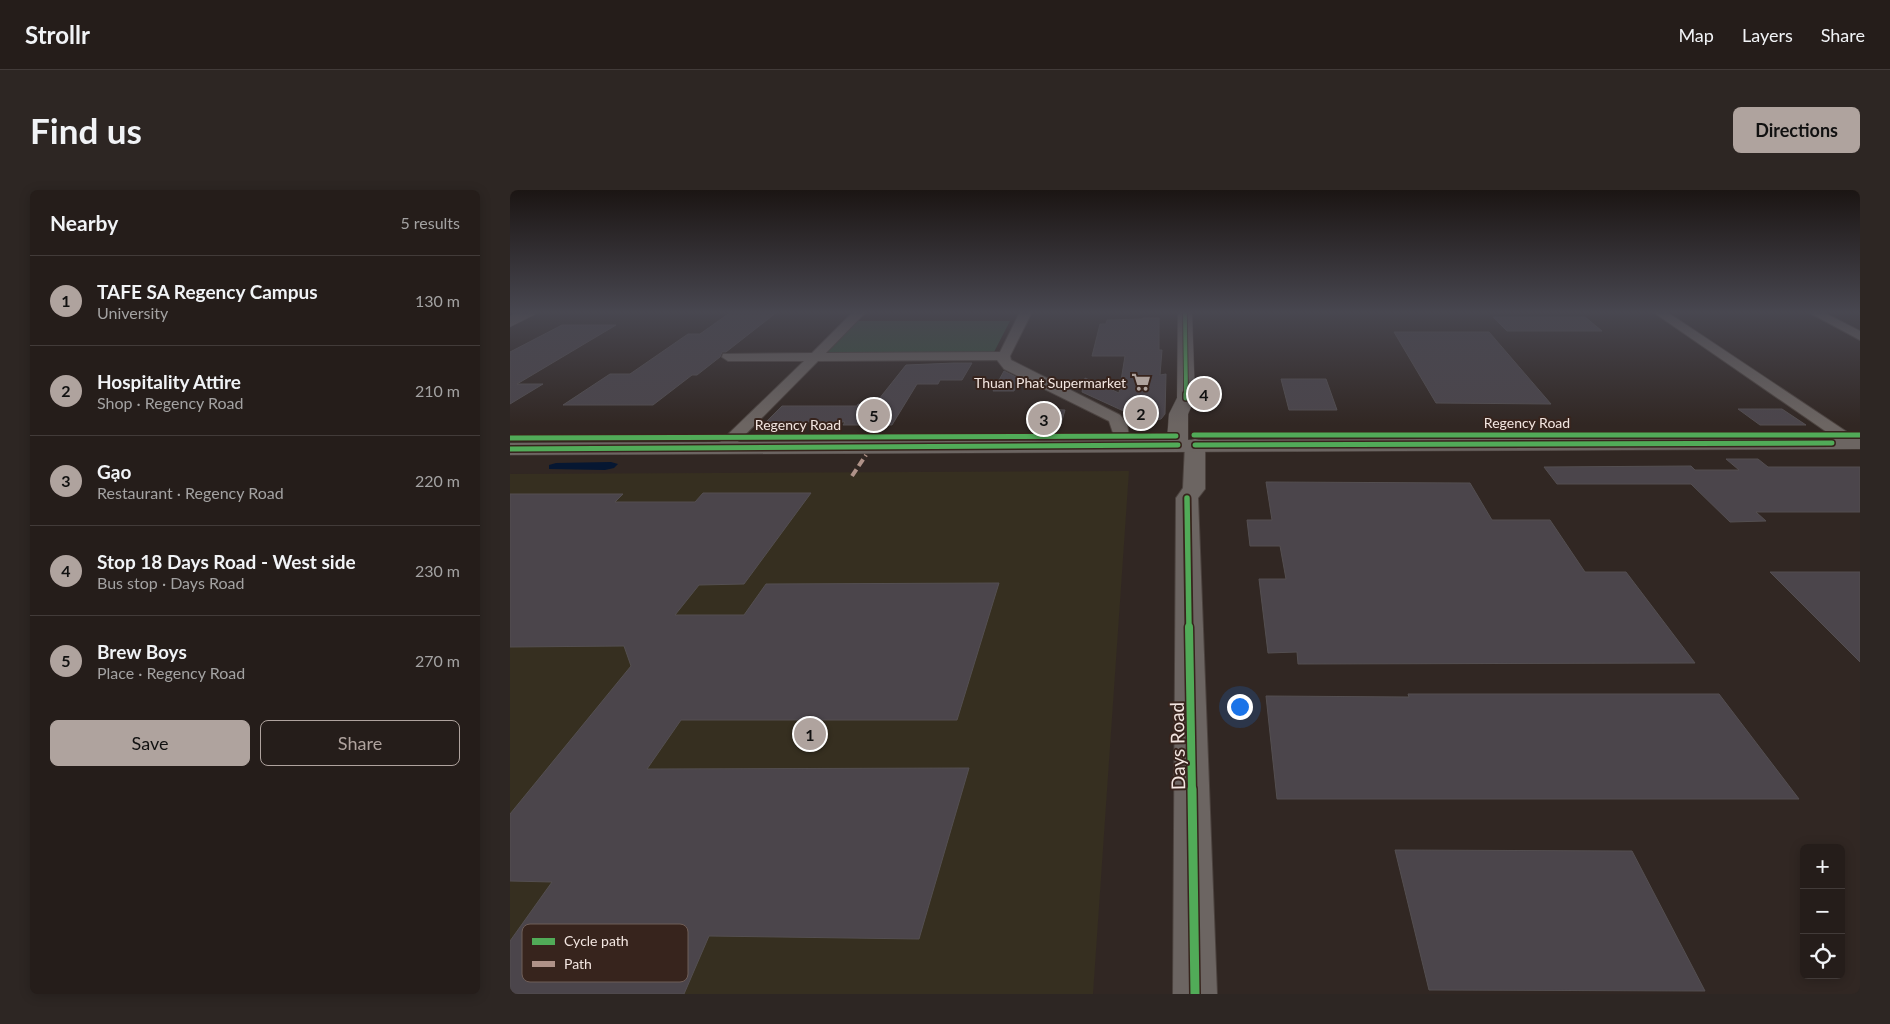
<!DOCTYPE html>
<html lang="en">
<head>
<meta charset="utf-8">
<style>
  :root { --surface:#251d1a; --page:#2d2623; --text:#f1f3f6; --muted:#a3a2a2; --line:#423b39; --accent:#afa39e }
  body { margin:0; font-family:Lato,sans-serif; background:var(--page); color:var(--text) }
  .controls { position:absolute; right:15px; bottom:15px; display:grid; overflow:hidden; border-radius:8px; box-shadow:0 2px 12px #0003 }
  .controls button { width:45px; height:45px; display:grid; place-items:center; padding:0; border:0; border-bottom:1px solid var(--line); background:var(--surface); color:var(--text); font:25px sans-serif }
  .you { position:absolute; left:729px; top:516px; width:18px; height:18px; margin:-12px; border:4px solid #fff; border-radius:50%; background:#1a73e8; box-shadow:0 0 0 8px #1a73e833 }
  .badge { display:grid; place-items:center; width:32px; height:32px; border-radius:50%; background:var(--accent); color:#111; font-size:16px; font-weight:700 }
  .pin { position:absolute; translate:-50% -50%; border:2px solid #fff; box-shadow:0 1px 5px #0006 }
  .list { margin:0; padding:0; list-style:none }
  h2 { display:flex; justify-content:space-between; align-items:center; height:65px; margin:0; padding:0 20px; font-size:21px }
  h2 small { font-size:16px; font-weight:400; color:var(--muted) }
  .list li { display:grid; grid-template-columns:32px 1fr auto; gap:15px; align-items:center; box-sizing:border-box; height:90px; padding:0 20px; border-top:1px solid var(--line) }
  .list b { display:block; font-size:19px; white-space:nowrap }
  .list p { margin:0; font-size:16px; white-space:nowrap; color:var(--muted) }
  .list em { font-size:16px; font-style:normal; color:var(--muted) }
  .actions { display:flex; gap:10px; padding:15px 20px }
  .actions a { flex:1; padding:11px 0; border:1px solid var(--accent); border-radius:8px; text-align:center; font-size:18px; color:var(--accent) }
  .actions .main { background:var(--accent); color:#111 }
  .icon { flex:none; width:28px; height:28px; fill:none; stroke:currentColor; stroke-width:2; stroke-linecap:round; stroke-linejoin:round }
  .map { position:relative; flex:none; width:1350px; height:804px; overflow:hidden; border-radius:8px }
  header { display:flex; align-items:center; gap:30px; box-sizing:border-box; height:70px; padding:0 25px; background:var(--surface); border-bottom:1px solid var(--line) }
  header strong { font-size:24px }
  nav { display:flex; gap:28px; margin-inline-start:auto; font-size:18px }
  .intro { display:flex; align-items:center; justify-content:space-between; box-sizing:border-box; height:120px; padding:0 30px }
  h1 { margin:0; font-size:35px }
  .button { padding:12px 22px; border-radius:8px; background:var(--accent); color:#111; font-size:18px; font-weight:700 }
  main { display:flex; gap:30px; padding:0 30px }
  aside { flex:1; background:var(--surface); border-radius:8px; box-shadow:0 2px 12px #0003 }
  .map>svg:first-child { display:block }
</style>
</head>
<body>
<header>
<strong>Strollr</strong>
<nav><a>Map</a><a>Layers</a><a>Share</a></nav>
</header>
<div class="intro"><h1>Find us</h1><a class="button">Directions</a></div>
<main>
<aside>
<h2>Nearby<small>5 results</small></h2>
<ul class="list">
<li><span class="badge">1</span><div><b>TAFE SA Regency Campus</b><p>University</p></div><em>130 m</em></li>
<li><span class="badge">2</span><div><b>Hospitality Attire</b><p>Shop · Regency Road</p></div><em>210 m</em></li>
<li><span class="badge">3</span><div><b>Gạo</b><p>Restaurant · Regency Road</p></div><em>220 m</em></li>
<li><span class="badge">4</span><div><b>Stop 18 Days Road - West side</b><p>Bus stop · Days Road</p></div><em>230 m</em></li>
<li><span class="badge">5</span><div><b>Brew Boys</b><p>Place · Regency Road</p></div><em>270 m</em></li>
</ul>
<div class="actions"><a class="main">Save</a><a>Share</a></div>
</aside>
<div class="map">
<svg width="1350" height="804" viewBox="0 0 1350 804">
  <rect width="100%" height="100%" fill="#312723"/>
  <!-- education -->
  <path fill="#362f20" d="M 619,281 L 583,804 L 0,804 L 0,284 Z"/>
  <!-- green -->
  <path fill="#37523e" d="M 348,131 L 500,131 L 483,164 L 315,163 Z"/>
  <!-- water -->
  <path fill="#061732" d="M 101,272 L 108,274 L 104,278 L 95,280 L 39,279 L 39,275 L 46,273 Z"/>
  <!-- building -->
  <g fill="#4b454b" stroke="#544f51">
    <path d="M 221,122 L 267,122 L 216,162 L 212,162 L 210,167 L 187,185 L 182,185 L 143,215 L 53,215 L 100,184 L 120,184 L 178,144 L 190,144 Z"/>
    <path d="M 983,127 L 1075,127 L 1092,141 L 997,141 Z"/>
    <path d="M 633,128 L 649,128 L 649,160 L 652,160 L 650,185 L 656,184 L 655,224 L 651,229 L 641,231 L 631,229 L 572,202 L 575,188 L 609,203 L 615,166 L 582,166 L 590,134 L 596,134 L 597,130 L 633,129 Z"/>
    <path d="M 52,135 L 106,135 L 7,194 L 33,194 L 0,214 L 0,162 Z"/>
    <path d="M 884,142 L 979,142 L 1041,214 L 926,213 Z"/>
    <path d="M 444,173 L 462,173 L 452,190 L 430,190 L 428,194 L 407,194 L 382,235 L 333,235 L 335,232 L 256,232 L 272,216 L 347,216 L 348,214 L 365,214 L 396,175 Z"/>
    <path d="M 494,181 L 510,189 L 504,201 L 483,201 Z"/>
    <path d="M 771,189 L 816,189 L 827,220 L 779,220 Z"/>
    <path d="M 536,219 L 555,220 L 551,234 L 531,233 Z"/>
    <path d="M 1228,219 L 1272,219 L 1296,235 L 1250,235 Z"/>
    <path d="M 1216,269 L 1248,269 L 1258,277 L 1350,277 L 1350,322 L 1246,322 L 1256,331 L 1220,332 L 1181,294 L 1047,294 L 1034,277 L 1181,276 L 1185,280 L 1229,280 Z"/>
    <path d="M 756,292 L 960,293 L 982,330 L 1040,330 L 1075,382 L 1116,382 L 1185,473 L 788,474 L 787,462 L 758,463 L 749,389 L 776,389 L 770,356 L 740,356 L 737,330 L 762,330 Z"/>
    <path d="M 193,303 L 301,303 L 234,394 L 189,395 L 165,425 L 234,425 L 256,394 L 489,393 L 447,530 L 171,530 L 137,579 L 459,578 L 409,749 L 199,746 L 174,804 L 0,804 L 0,751 L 42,692 L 0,691 L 0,624 L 121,476 L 114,456 L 0,457 L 0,304 L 113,304 L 105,312 L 185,312 Z"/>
    <path d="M 1260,382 L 1350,382 L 1350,472 Z"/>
    <path d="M 898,504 L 1209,504 L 1289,609 L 767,609 L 756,506 L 899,507 Z"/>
    <path d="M 885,660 L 1122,661 L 1195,801 L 919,800 Z"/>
  </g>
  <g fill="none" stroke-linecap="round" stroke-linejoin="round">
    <!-- minor casing -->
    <g stroke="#4c433f" stroke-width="2">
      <g id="minor">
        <path d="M 343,122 L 356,122 L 316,163 L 490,162 L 510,122 L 522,122 L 500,166 L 501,170 L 610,225 L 617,234 L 619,246 L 617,249 L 605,249 L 599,231 L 494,179 L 487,170 L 308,171 L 220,260 L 208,260 L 206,257 L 208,254 L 294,171 L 218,171 L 212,167 L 213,164 L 302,163 Z"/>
        <path d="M 1143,122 L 1157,122 L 1349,250 L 1350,254 L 1343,258 L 1337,256 Z"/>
        <path d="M 1298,122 L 1313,122 L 1350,141 L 1350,150 Z"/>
      </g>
    </g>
    <!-- tertiary casing -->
    <g stroke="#4c433f" stroke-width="2">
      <path id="tertiary" d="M 685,249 L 692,251 L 695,255 L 695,299 L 688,308 L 707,804 L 663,804 L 666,308 L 673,298 L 675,255 L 678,251 Z"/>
    </g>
    <!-- secondary casing -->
    <g stroke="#4c433f" stroke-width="1">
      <g id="secondary">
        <path d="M 7,122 L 26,122 L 24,125 L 0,137 L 0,126 Z"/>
        <path d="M 668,122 L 682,122 L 685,208 L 678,224 L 678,250 L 1350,247 L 1350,259 L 0,265 L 0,253 L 657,250 L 659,224 L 667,208 Z"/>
      </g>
    </g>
    <!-- minor -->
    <use href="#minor" fill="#6c6562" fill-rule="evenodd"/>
    <!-- tertiary -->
    <use href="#tertiary" fill="#6c6562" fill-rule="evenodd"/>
    <!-- secondary -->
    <use href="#secondary" fill="#6c6562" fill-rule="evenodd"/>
    <!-- quiet -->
    <path stroke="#af9288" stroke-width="4" stroke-dasharray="8 4" stroke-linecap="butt" d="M 342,286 L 356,265"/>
    <!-- cycleway-far4 casing -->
    <g stroke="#37241d" stroke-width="5.5">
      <path id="cycleway-far4" d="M 675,122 L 676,205"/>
    </g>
    <!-- cycleway-far3 casing -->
    <g stroke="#37241d" stroke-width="8">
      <g id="cycleway-far3">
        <path d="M 676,204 L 676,208"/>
        <path d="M 684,245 L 1350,245"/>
        <path d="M 0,248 L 666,246"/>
        <path d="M 685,255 L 1322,253"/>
        <path d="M 0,259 L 668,255"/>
      </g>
    </g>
    <!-- cycleway-far2 casing -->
    <g stroke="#37241d" stroke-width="9">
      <path id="cycleway-far2" d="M 677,308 L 679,438"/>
    </g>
    <!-- cycleway-far1 casing -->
    <g stroke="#37241d" stroke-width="11">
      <path id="cycleway-far1" d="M 679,437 L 682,601"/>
    </g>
    <!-- cycleway casing -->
    <g stroke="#37241d" stroke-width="12">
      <path id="cycleway" d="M 682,599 L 685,804"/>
    </g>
    <!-- cycleway-far4 -->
    <use href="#cycleway-far4" stroke="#51ab58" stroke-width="4"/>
    <!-- cycleway-far3 -->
    <use href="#cycleway-far3" stroke="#51ab58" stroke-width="5"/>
    <!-- cycleway-far2 -->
    <use href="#cycleway-far2" stroke="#51ab58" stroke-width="5.5"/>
    <!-- cycleway-far1 -->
    <use href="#cycleway-far1" stroke="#51ab58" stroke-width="8"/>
    <!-- cycleway -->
    <use href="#cycleway" stroke="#51ab58" stroke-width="9"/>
  </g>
  <!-- sky -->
  <linearGradient id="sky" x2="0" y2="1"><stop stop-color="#1b1513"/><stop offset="0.52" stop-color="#484750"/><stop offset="1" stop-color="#484750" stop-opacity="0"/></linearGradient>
  <rect width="1350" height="235" fill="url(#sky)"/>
  <!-- icons -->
  <defs>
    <g id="supermarket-bare" transform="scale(1.5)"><path d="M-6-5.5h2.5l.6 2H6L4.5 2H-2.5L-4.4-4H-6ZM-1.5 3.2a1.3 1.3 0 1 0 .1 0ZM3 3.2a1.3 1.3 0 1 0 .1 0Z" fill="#afa39e" stroke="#37241d" stroke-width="2.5" paint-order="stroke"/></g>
  </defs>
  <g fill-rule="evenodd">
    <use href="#supermarket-bare" x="631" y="192"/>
  </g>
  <g text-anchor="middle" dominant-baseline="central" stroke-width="4" stroke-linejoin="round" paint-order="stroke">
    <!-- far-poi labels -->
    <g font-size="14" fill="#f3e6e1" stroke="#37241d" text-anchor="end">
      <text x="616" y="192">Thuan Phat Supermarket</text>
    </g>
    <!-- far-street labels -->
    <g font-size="14" fill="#f3e6e1" stroke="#37241d">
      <text x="1017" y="232">Regency Road</text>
      <text x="288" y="234">Regency Road</text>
    </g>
    <!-- near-street labels -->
    <g font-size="19" fill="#f3e6e1" stroke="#37241d">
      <text transform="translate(667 556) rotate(-91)">Days Road</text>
    </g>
  </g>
  <!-- legend -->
  <rect x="12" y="734" width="166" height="58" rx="8" fill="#37241d" stroke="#6f5e58" stroke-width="1"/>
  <rect x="22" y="748" width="23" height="7" fill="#51ab58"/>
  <rect x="22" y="771" width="23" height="6" fill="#af9288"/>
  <g font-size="14" fill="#f3e6e1">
    <text x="54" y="756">Cycle path</text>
    <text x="54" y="779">Path</text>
  </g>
</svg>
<div class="controls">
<button>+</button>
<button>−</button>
<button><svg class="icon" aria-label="locate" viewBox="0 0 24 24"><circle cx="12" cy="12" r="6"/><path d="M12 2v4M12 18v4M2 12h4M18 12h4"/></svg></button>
</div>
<div class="you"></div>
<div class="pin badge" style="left:300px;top:544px">1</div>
<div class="pin badge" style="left:631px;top:223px">2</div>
<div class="pin badge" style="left:534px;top:229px">3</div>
<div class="pin badge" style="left:694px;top:204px">4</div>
<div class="pin badge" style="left:364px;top:225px">5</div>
</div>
</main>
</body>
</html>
